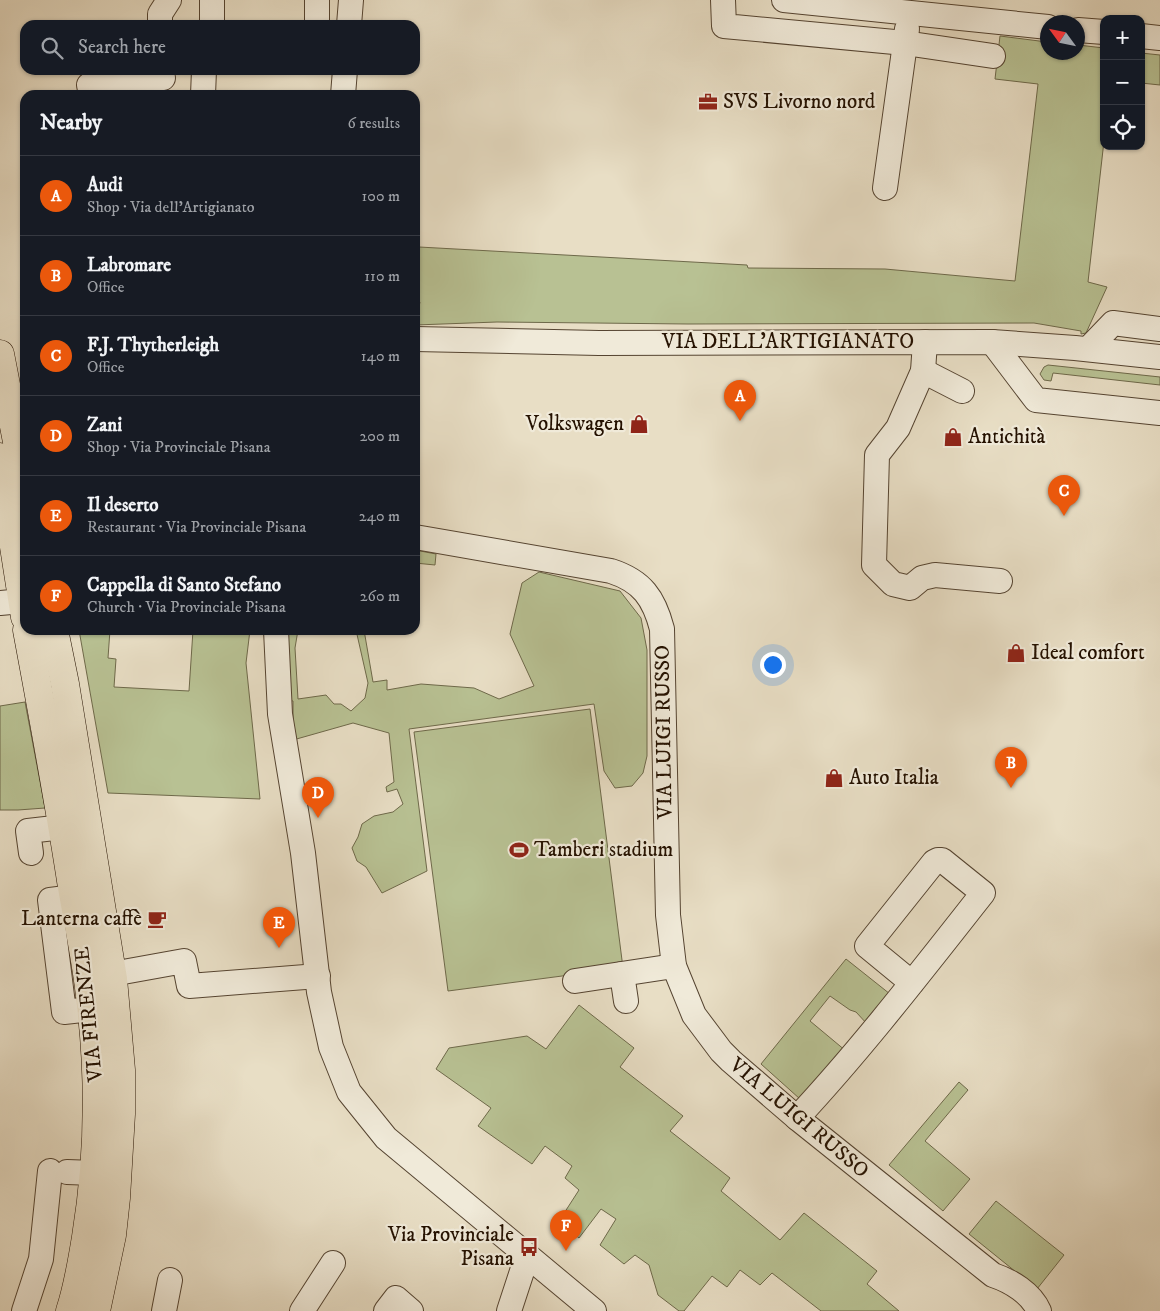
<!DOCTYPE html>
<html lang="en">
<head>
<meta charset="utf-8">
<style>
  :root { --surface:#171b24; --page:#242831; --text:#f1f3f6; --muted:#9ea1a6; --line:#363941; --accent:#ea580c }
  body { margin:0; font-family:"IM FELL DW Pica",serif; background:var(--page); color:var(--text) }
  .controls { position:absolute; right:15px; top:15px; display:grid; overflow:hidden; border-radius:10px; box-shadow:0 1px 4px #0004 }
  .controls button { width:45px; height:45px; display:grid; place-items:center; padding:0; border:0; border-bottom:1px solid var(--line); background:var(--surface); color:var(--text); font:25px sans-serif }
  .compass { position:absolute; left:1040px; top:15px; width:45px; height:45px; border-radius:50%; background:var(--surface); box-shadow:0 1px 4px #0004; rotate:303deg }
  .you { position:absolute; left:772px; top:664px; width:18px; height:18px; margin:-12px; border:4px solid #fff; border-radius:50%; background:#1a73e8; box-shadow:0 0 0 8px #1a73e833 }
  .badge { display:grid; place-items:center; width:32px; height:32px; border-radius:50%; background:var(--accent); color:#fff; font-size:16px; font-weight:700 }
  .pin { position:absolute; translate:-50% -41px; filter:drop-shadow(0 1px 2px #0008) }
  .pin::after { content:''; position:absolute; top:26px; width:18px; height:15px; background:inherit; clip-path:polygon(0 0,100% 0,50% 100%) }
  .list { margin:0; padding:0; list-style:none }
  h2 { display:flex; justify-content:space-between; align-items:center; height:65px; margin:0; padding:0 20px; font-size:21px }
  h2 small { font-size:16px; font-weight:400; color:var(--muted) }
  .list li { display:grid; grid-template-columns:32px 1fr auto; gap:15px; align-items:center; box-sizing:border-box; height:80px; padding:0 20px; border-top:1px solid var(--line) }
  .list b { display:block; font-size:19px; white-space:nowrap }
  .list p { margin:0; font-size:16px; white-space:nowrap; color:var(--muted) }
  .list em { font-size:16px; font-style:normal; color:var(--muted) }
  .icon { flex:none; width:28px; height:28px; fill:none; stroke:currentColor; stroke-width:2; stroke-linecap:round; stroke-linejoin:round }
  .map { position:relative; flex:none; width:1160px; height:1311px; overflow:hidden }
  .search { position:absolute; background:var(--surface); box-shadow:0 1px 4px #0004; left:20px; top:20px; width:400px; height:55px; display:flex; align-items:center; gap:12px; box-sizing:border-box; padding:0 18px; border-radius:15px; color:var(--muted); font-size:19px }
  .panel { position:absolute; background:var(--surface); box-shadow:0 1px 4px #0004; left:20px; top:90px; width:400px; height:545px; border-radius:15px }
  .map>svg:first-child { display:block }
</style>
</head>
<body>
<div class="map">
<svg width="1160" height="1311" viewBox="0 0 1160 1311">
  <rect width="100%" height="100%" fill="#e8dec5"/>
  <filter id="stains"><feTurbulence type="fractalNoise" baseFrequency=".004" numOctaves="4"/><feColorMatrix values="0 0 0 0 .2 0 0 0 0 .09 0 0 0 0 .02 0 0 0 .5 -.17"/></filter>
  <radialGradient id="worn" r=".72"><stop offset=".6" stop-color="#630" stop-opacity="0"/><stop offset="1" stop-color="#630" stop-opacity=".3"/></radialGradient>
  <!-- green -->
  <g fill="#b8c193" stroke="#6e694a">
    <path d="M 1000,36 L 1047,42 L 1048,52 L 1078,52 L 1078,45 L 1104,48 L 1104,141 L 1088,282 L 1107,287 L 1086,333 L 1081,334 L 1081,331 L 1034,323 L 688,324 L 497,322 L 415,325 L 420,302 L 415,301 L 419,247 L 747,265 L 748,268 L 885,269 L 1015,281 L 1038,84 L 995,79 Z"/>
    <path d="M 1141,53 L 1160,55 L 1160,85 L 1141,83 Z"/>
    <path d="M 1048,365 L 1160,377 L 1160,385 L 1053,373 L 1051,381 L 1044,380 L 1040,374 L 1044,367 Z"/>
    <path d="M 415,550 L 436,554 L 435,565 L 415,563 Z"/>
    <path d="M 539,572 L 620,591 L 641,618 L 647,650 L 647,756 L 643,773 L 632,786 L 615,788 L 604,771 L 594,704 L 409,729 L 427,871 L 382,893 L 366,867 L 357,861 L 352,848 L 358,837 L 362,824 L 374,816 L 393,812 L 403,804 L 397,789 L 387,792 L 386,787 L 394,782 L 389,733 L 353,723 L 293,740 L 293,701 L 287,700 L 286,630 L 298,630 L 295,648 L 298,699 L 326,695 L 334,704 L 341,704 L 351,711 L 365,698 L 368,683 L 356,630 L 364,630 L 373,682 L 387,680 L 387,690 L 421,684 L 474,688 L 499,699 L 534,686 L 510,634 L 522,583 Z"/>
    <path d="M 79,630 L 110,630 L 108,658 L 116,659 L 114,687 L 189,691 L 193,630 L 250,630 L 246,663 L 260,799 L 108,793 Z"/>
    <path d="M 25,702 L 45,808 L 18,810 L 0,810 L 0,706 Z"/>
    <path d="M 590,709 L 623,968 L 448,991 L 414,732 Z"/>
    <path d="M 846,959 L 890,994 L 868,1025 L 856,1012 L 850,1010 L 830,996 L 810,1021 L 846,1051 L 800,1099 L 761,1064 Z"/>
    <path d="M 579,1005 L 634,1048 L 620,1067 L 683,1116 L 670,1131 L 730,1178 L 721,1191 L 780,1240 L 804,1213 L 877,1271 L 867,1284 L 899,1311 L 821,1311 L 772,1273 L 760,1285 L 740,1270 L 727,1287 L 712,1276 L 684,1311 L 679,1311 L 658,1295 L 649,1265 L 635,1255 L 624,1264 L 600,1245 L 616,1219 L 601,1209 L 579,1238 L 559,1221 L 579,1190 L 565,1178 L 572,1166 L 545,1146 L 532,1164 L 478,1126 L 491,1108 L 436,1069 L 449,1048 L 527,1036 L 546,1049 Z"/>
    <path d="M 959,1082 L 968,1090 L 925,1141 L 970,1179 L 943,1211 L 889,1165 Z"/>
    <path d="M 996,1201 L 1064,1255 L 1037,1289 L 969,1234 Z"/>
  </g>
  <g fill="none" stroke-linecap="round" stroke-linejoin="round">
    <!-- minor casing -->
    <g stroke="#554431" stroke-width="26">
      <g id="minor">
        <path d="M 212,0 L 212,25"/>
        <path d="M 723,0 L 724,26 L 905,43 L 993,56"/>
        <path d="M 784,0 L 1048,27"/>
        <path d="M 160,25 L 160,14 L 169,0"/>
        <path d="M 317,25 L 317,0"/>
        <path d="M 349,25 L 351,0"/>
        <path d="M 1078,30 L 1104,32"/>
        <path d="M 1141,36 L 1160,38"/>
        <path d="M 91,95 L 89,85 L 163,78"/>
        <path d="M 203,95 L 204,70"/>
        <path d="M 343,95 L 345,70"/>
        <path d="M 885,188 L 907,29"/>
        <path d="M 415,339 L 599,343 L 992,342 L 1075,348 L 1160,357"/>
        <path d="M 925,342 L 923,371 L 898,428 L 877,455 L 874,565 L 893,584 L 910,588 L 922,578 L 935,575 L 1000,581"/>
        <path d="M 992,342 L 1036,400 L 1160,413"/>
        <path d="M 1088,349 L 1113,323 L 1160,329"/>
        <path d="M 923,371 L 962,391"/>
        <path d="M 415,537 L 611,571 C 642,581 654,598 662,629 L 668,915 L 674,966 L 694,1015 L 721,1051 L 731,1061 L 797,1118 L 993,1275 C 1011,1281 1031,1293 1039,1311"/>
        <path d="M 0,603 L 22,601"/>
        <path d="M 276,630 L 280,714 L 303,853 L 319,992 L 331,1047 L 349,1092 L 386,1138 L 594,1311"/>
        <path d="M 31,853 L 28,831 L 63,827"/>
        <path d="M 74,897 L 50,900 L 64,1012 L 91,1009"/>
        <path d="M 112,974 L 184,961 L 189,986 L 318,976"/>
        <path d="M 622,974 L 626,1001"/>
        <path d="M 575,981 L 674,966"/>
        <path d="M 797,1118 C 863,1047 923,969 983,893 L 942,860 L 938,860 L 934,862 L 867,946 L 912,983"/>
        <path d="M 67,1172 L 94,1173"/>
        <path d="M 24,1311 L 41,1259 L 50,1171"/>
        <path d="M 164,1311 L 170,1280"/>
        <path d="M 302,1311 L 333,1263"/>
        <path d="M 386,1311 L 396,1298 L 411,1311"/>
        <path d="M 509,1311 L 527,1256"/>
      </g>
    </g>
    <!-- major casing -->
    <g stroke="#241100" stroke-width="29">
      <g id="major">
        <path d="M 0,354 L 25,483"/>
        <path d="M 0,457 L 25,617"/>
        <path d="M 27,630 C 43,716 59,801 72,887 C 78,923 86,959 90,996 C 100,1076 99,1157 86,1237 C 82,1262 78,1287 70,1311"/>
        <path d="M 54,630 L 65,684 L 113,979 L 121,1070 L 121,1114 L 116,1198 L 112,1235 L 96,1311"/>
      </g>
    </g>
    <!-- minor -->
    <use href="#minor" stroke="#f0ead9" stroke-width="24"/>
    <!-- major -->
    <use href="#major" stroke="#e8dec5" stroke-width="28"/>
  </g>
  <!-- icons -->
  <defs>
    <g id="office-bare" transform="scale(1.5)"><path d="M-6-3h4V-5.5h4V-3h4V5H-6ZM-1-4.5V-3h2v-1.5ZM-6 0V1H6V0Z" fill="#8f2418" stroke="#f0ead9" stroke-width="2.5" paint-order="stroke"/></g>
    <g id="shop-bare" transform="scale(1.5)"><path d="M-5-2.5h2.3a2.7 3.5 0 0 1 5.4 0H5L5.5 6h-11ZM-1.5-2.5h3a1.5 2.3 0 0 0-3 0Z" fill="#8f2418" stroke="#f0ead9" stroke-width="2.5" paint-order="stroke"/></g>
    <g id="stadium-bare" transform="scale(1.5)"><path d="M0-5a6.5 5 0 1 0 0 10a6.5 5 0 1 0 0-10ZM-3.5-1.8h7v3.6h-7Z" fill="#8f2418" stroke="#f0ead9" stroke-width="2.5" paint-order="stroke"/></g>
    <g id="cafe-bare" transform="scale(1.5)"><path d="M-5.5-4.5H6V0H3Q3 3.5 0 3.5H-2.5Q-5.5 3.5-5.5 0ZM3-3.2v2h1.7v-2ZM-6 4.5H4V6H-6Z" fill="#8f2418" stroke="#f0ead9" stroke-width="2.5" paint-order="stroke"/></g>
    <g id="bus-bare" transform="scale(1.5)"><path d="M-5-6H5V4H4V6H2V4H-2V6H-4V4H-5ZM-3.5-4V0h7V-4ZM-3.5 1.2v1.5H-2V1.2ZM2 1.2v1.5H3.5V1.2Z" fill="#8f2418" stroke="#f0ead9" stroke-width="2.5" paint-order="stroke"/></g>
  </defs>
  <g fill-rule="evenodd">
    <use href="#office-bare" x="708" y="102"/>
    <use href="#shop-bare" x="639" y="424"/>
    <use href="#shop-bare" x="953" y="437"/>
    <use href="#shop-bare" x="1016" y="653"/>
    <use href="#shop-bare" x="834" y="778"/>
    <use href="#stadium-bare" x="519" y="850"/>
    <use href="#cafe-bare" x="157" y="919"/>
    <use href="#bus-bare" x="529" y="1247"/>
  </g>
  <g text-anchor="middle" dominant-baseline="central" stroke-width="4.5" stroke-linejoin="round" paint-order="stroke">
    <!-- poi labels -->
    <g font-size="21" fill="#241100" stroke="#f0ead9" text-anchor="start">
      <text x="723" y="102">SVS Livorno nord</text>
      <text x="624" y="424" text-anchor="end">Volkswagen</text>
      <text x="968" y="437">Antichità</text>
      <text x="1031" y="653">Ideal comfort</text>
      <text x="849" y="778">Auto Italia</text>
      <text x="534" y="850">Tamberi stadium</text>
      <text x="142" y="919" text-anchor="end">Lanterna caffè</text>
      <text x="514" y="1235" text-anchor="end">Via Provinciale<tspan x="514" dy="24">Pisana</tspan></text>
    </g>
    <!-- street labels -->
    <g font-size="21" fill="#241100" stroke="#f0ead9">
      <text x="788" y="342">VIA DELL'ARTIGIANATO</text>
      <text transform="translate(664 732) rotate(-91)">VIA LUIGI RUSSO</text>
      <text transform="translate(89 1014) rotate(-96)">VIA FIRENZE</text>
      <text transform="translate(799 1118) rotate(40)">VIA LUIGI RUSSO</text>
    </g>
  </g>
  <rect width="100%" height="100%" filter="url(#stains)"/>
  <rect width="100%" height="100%" fill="url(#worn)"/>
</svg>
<div class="controls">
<button>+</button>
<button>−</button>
<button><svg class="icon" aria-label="locate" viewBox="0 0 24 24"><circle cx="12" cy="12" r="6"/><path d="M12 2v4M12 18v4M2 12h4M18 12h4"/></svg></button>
</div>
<svg class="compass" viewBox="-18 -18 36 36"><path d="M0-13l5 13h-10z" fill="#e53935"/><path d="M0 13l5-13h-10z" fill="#9ea1a6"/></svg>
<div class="you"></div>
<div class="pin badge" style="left:740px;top:421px">A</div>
<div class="pin badge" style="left:1011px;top:788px">B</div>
<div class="pin badge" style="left:1064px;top:516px">C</div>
<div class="pin badge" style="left:318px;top:818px">D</div>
<div class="pin badge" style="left:279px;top:948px">E</div>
<div class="pin badge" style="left:566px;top:1251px">F</div>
<div class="search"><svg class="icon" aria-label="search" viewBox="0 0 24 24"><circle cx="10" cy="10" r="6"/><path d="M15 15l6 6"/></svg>Search here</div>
<section class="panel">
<h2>Nearby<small>6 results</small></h2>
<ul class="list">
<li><span class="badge">A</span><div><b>Audi</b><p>Shop · Via dell'Artigianato</p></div><em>100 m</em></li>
<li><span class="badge">B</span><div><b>Labromare</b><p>Office</p></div><em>110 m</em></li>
<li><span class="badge">C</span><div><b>F.J. Thytherleigh</b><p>Office</p></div><em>140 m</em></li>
<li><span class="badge">D</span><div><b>Zani</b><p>Shop · Via Provinciale Pisana</p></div><em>200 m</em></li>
<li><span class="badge">E</span><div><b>Il deserto</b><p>Restaurant · Via Provinciale Pisana</p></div><em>240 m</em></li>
<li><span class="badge">F</span><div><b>Cappella di Santo Stefano</b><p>Church · Via Provinciale Pisana</p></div><em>260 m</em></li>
</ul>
</section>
</div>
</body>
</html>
